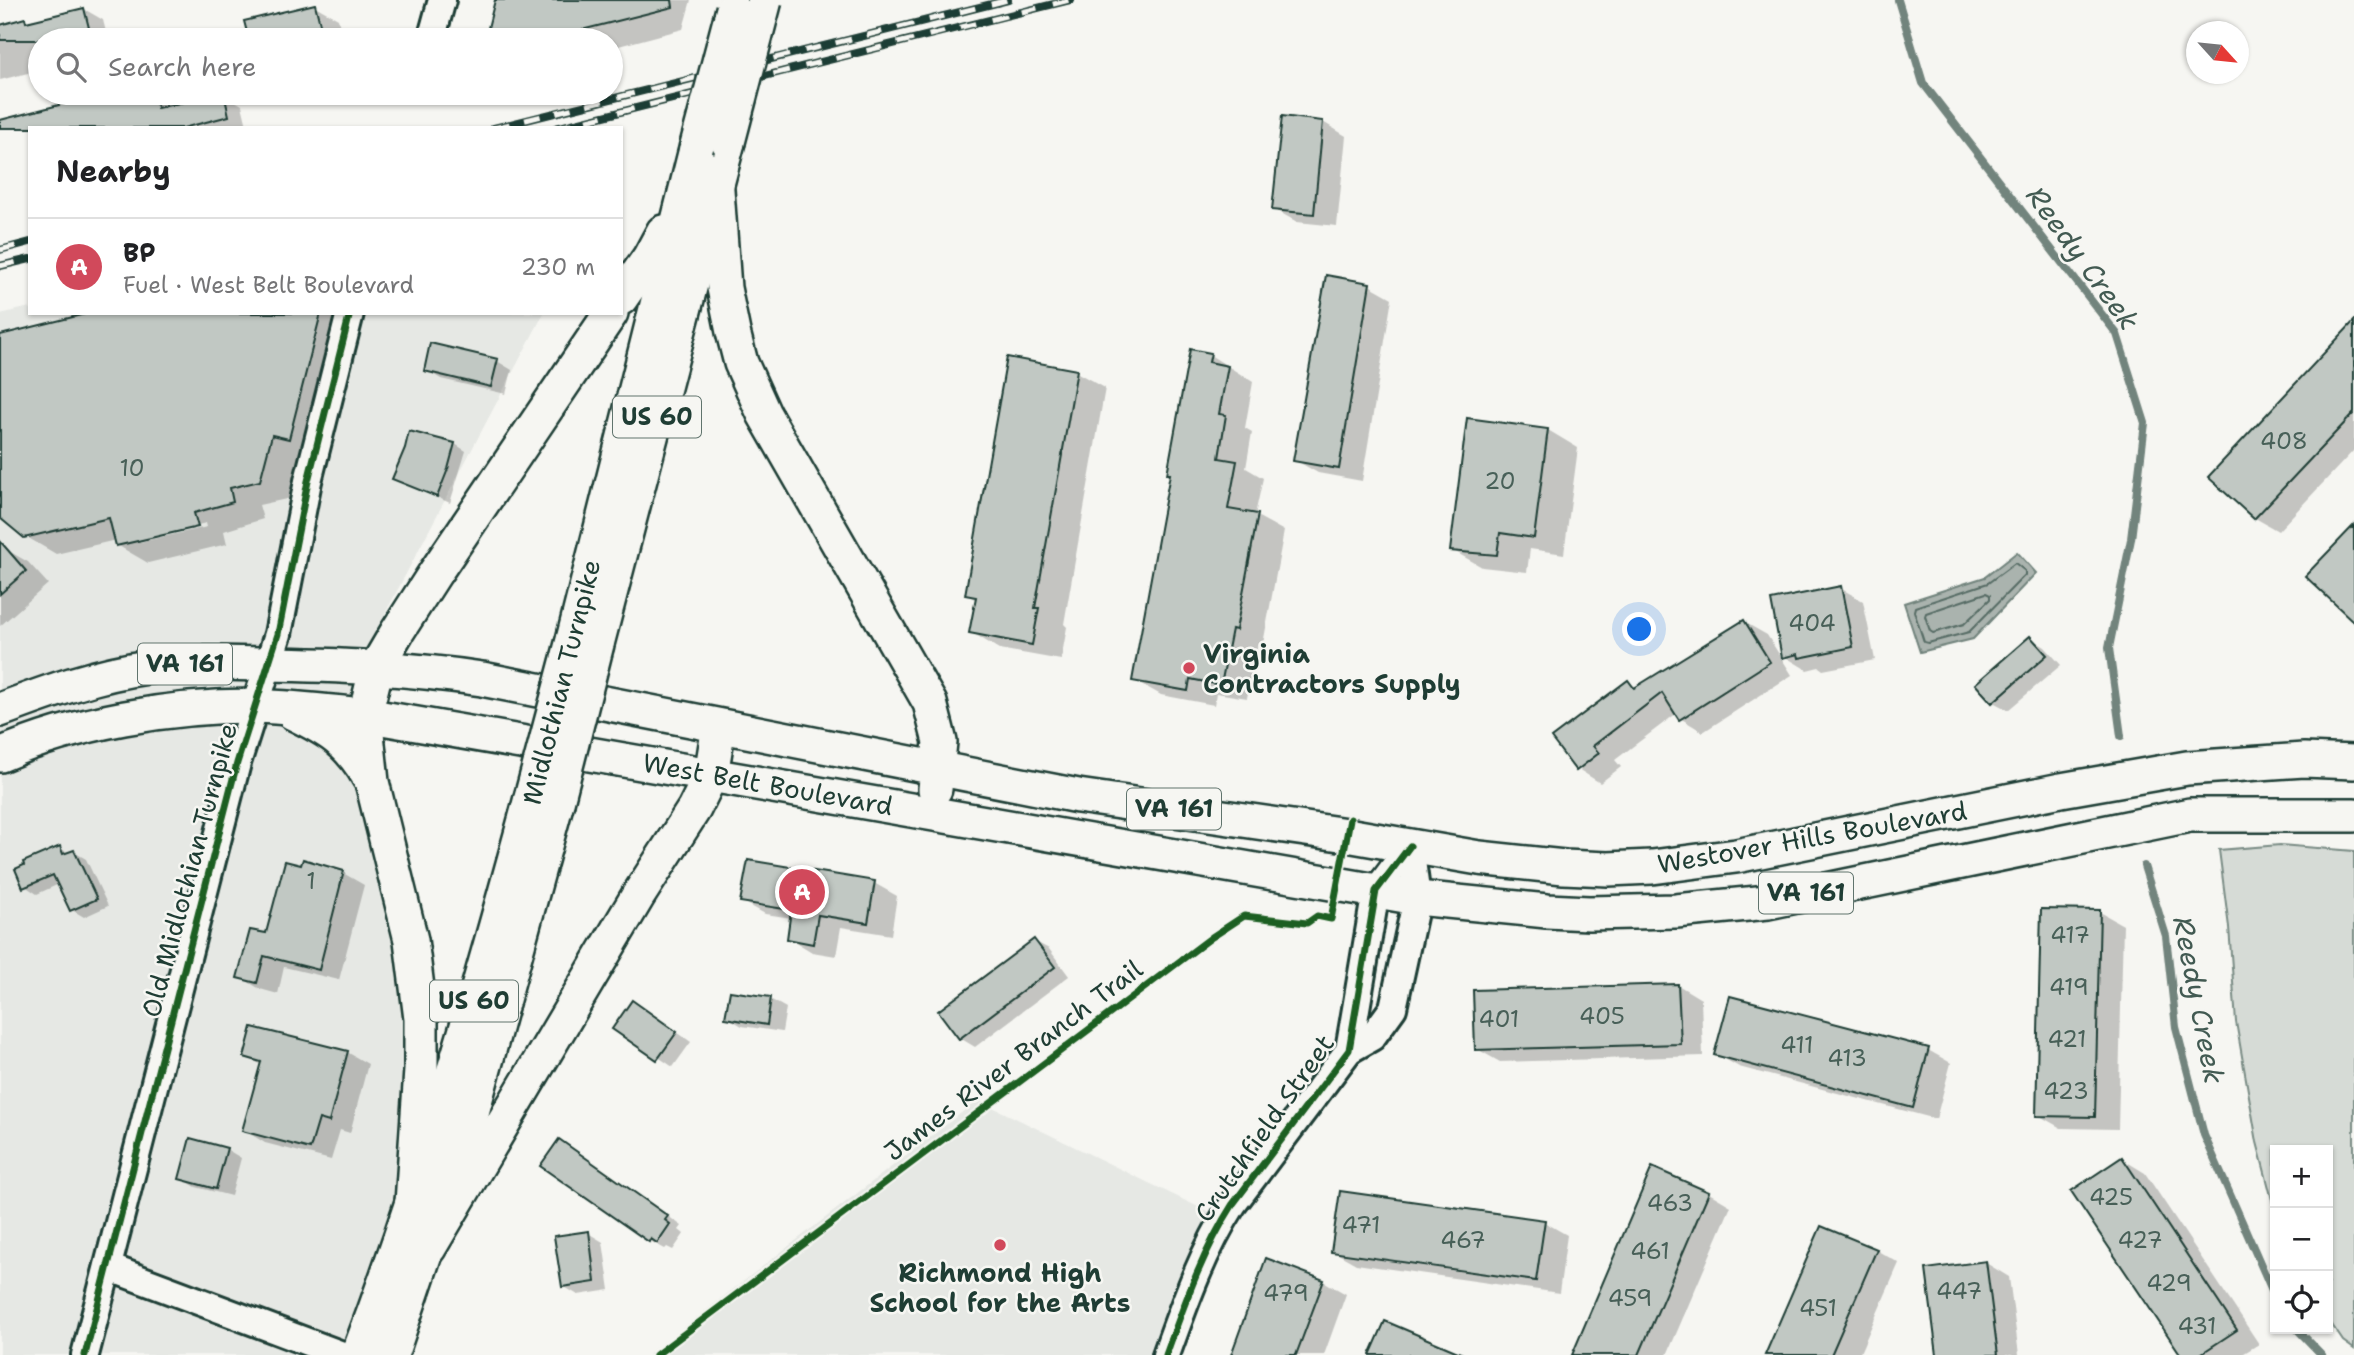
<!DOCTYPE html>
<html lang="en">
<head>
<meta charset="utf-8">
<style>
  :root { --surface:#fff; --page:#f2f2f2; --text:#202124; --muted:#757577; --line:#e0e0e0; --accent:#d1495b }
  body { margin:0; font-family:"Shantell Sans",sans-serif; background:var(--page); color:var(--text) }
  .controls { position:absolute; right:21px; bottom:21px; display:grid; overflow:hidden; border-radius:0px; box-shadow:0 2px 5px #0004 }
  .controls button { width:63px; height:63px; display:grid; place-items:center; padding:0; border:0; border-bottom:2px solid var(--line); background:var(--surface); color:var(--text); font:35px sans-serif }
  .compass { position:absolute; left:2186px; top:21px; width:63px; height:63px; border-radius:50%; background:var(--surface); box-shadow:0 2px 5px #0004; rotate:117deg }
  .you { position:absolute; left:1640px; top:630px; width:24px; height:24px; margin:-18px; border:5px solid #fff; border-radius:50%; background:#1a73e8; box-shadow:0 0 0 10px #1a73e833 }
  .badge { display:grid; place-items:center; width:46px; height:46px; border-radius:50%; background:var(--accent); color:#fff; font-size:23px; font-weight:700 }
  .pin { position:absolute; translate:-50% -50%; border:4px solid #fff; box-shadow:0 2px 7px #0006 }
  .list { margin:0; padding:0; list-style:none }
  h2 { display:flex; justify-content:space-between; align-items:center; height:91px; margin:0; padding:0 28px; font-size:30px }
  h2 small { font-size:23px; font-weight:400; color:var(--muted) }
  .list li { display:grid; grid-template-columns:46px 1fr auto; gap:21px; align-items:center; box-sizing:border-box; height:98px; padding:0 28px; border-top:2px solid var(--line) }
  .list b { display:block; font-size:26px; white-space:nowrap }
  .list p { margin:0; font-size:23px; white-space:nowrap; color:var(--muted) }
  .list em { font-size:23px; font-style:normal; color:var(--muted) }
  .icon { flex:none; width:38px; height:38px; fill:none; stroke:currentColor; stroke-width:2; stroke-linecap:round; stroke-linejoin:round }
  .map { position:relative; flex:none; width:2354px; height:1355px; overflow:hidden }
  .search { position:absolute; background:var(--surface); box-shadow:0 2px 5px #0004; left:28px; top:28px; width:595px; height:77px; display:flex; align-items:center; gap:18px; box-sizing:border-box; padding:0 24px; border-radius:38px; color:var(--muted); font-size:26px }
  .panel { position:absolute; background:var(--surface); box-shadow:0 2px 5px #0004; left:28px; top:126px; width:595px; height:189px; border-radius:0px }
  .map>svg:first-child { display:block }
</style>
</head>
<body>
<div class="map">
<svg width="2354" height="1355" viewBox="0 0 2354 1355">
  <rect width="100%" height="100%" fill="#f6f6f2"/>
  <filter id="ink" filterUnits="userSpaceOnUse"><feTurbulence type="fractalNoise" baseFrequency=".0143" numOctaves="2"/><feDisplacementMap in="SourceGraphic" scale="14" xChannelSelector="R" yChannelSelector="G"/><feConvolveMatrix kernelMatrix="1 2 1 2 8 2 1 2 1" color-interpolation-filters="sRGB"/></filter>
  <g filter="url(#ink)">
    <!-- built -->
    <g fill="#e6e8e4">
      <path d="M 30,307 L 30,313 L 544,313 L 380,623 L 343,760 L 361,789 L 414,1027 L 408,1168 L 342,1355 L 0,1355 L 0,314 Z"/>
      <path d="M 978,1100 L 1223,1219 L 1167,1355 L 648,1355 Z"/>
    </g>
    <!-- green -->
    <path fill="#d6dbd6" stroke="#7a8c85" stroke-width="2" d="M 2280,845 L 2354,851 L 2354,1349 L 2343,1341 L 2328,1319 L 2328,1150 L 2275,1150 L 2275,1211 L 2257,1142 L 2236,1022 L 2229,927 L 2219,850 Z"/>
    <!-- water -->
    <path fill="#aab3ae" stroke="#72847d" stroke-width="2" d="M 2017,552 L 2036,573 L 1973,639 L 1920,652 L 1904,603 L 1985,577 Z"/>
    <!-- shadow -->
    <g fill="#0003" fill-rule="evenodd">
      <path d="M 497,0 L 691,0 L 683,29 L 611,48 L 611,40 L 487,40 Z"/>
      <path d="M 315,6 L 338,19 L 343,40 L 251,40 L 246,22 Z"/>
      <path d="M 84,9 L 103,20 L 108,40 L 40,40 L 40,70 L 0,80 L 0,27 L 25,20 L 29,23 Z"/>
      <path d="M 58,93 L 170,93 L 173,106 L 223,94 L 242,105 L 247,126 L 67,128 Z"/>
      <path d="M 1283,118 L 1323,122 L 1346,136 L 1337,226 L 1297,222 L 1274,209 Z"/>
      <path d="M 1369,285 L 1392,298 L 1362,481 L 1318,473 L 1295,460 Z"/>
      <path d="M 96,313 L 338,313 L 291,498 L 259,505 L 263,519 L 224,531 L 227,544 L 148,563 L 117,545 L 116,540 L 56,554 L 25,536 L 0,516 L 0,337 ZM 206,523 L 207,527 L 140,542 L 140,539 Z"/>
      <path d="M 2354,330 L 2354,450 L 2278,531 L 2255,518 L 2211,477 Z"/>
      <path d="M 1210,355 L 1253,382 L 1245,428 L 1252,432 L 1246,468 L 1263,478 L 1255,515 L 1284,531 L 1263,644 L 1258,643 L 1247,698 L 1216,693 L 1214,705 L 1161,695 L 1134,680 Z"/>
      <path d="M 497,361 L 512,370 L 506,394 L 441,379 L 426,370 Z"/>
      <path d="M 1076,372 L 1105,388 L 1064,624 L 1067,627 L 1061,660 L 999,649 L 971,632 L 977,600 L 967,595 Z"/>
      <path d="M 1548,430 L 1578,448 L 1564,554 L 1530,549 L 1527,572 L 1482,567 L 1452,550 Z"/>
      <path d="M 455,444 L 466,451 L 450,503 L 394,478 Z"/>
      <path d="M 5,549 L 28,562 L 48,584 L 0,626 L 0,554 Z"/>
      <path d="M 1840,588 L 1863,601 L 1875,660 L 1823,670 L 1819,667 L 1807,670 L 1784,656 Z"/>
      <path d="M 1744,622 L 1767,635 L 1792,675 L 1703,732 L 1680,718 L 1677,713 L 1615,760 L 1621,767 L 1600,783 L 1578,769 L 1628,682 L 1638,688 Z"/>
      <path d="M 2030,638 L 2045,647 L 2061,665 L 2008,710 L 1993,702 Z"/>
      <path d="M 60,848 L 70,854 L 74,852 L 86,859 L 108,906 L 84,917 L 72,910 L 59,884 L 37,894 L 25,886 Z"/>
      <path d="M 343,873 L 364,885 L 339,980 L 284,967 L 278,994 L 260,989 L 240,977 L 267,935 Z"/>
      <path d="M 874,883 L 897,896 L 891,935 L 841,927 L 836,956 L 812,952 L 789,938 L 792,918 L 765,914 L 742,901 Z"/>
      <path d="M 2100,912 L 2123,925 L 2118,1129 L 2061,1128 L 2038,1115 Z"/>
      <path d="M 1034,941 L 1049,949 L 1069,976 L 975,1047 L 960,1038 Z"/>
      <path d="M 1678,985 L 1701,999 L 1703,1056 L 1500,1062 L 1477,1049 Z"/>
      <path d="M 770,999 L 786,1008 L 782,1032 L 742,1026 L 727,1017 Z"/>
      <path d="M 647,1011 L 691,1042 L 673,1067 L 615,1028 Z"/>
      <path d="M 1928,1050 L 1951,1063 L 1936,1119 L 1739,1067 L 1716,1054 Z"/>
      <path d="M 347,1052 L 368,1064 L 350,1133 L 340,1130 L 331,1160 L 265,1143 L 244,1130 L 262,1065 L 246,1057 Z"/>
      <path d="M 226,1149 L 241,1158 L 231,1196 L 196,1187 L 181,1178 Z"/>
      <path d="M 574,1150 L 682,1226 L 679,1230 L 684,1234 L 673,1250 L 667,1247 L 665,1249 L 650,1241 L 542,1166 Z"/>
      <path d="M 2122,1159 L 2145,1173 L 2259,1344 L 2241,1355 L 2183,1355 Z"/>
      <path d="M 1653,1169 L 1709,1193 L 1731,1206 L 1667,1355 L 1574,1355 Z"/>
      <path d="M 1544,1222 L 1567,1235 L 1559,1293 L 1356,1264 L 1333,1251 Z"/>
      <path d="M 588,1233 L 603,1242 L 610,1290 L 578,1295 L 563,1286 Z"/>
      <path d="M 1876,1250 L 1899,1263 L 1859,1355 L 1767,1355 Z"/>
      <path d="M 1986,1263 L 2009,1277 L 2019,1355 L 1939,1355 Z"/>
      <path d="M 1323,1281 L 1346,1294 L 1324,1355 L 1233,1355 Z"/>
    </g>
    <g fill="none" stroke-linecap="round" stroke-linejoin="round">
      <!-- shore -->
      <g stroke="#576c65" stroke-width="2">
        <path d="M 2015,563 L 2025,571 L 2025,575 L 1969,632 L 1928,643 L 1924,642 L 1914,611 L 1915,607 L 1988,583 Z"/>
        <path d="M 1986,593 L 1990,595 L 1990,599 L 1964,624 L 1933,633 L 1930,631 L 1925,616 L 1926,613 Z"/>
      </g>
      <!-- stream -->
      <g stroke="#72847d" stroke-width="8">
        <path d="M 1898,0 L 1923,83 L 2117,334 L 2145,423 L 2131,539 L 2109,648 L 2121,736"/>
        <path d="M 2144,866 L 2166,936 L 2176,1027 L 2204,1135 L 2275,1297"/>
        <path d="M 2297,1329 L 2322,1355"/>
      </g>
    </g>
    <!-- building -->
    <g fill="#c1c8c3" stroke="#1f3d34" stroke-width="2">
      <path d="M 495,0 L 672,0 L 673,7 L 542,40 L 485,40 Z"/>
      <path d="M 315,4 L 324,40 L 249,40 L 244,21 Z"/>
      <path d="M 84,8 L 92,40 L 0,40 L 0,25 L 25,18 L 26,22 Z"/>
      <path d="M 56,93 L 154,93 L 157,108 L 224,93 L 229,116 L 183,128 L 0,128 L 0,120 L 59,105 Z"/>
      <path d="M 1282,116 L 1323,121 L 1314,214 L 1272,210 Z"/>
      <path d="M 1326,275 L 1370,283 L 1339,469 L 1293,461 Z"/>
      <path d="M 89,313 L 321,313 L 289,439 L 272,435 L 260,481 L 230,488 L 233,502 L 194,513 L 198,527 L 116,546 L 109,518 L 24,538 L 0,518 L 0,335 Z"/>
      <path d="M 2354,321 L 2354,413 L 2254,519 L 2208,477 Z"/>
      <path d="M 430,343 L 498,359 L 491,387 L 424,371 Z"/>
      <path d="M 1190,349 L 1211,353 L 1209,362 L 1228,366 L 1219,414 L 1226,415 L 1219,458 L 1237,461 L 1228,509 L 1258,514 L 1236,630 L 1232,629 L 1221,685 L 1190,679 L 1188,691 L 1132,681 L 1170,474 L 1167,474 Z"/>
      <path d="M 1007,357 L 1077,370 L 1035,608 L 1039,608 L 1032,645 L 969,633 L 976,597 L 965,595 Z"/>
      <path d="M 1467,418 L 1548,429 L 1534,538 L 1500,533 L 1497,555 L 1450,551 Z"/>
      <path d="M 409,431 L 455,443 L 448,469 L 437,497 L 392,479 L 405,448 Z"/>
      <path d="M 2354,525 L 2354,622 L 2305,576 Z"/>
      <path d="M 0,541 L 26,571 L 0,594 Z"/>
      <path d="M 1841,586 L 1853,647 L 1799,658 L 1798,654 L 1782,658 L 1771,600 Z"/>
      <path d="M 1744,620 L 1770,662 L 1679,720 L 1662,693 L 1593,746 L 1599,753 L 1576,771 L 1551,738 L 1628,680 L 1634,688 Z"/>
      <path d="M 2030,636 L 2047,655 L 1992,703 L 1975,684 Z"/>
      <path d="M 60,846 L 63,854 L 74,850 L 97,899 L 70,911 L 53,875 L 23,888 L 15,869 L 24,865 L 23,862 Z"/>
      <path d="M 303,859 L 344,871 L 319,970 L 264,956 L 257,983 L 237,978 L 250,930 L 266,933 L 285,861 L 301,865 Z"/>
      <path d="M 748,860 L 875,881 L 868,923 L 818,915 L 813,944 L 787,939 L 791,910 L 740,902 Z"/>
      <path d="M 2041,909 L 2100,910 L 2095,1117 L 2036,1116 Z"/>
      <path d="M 1034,939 L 1055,967 L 959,1039 L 938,1011 Z"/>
      <path d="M 1678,984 L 1681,1044 L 1475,1050 L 1473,990 Z"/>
      <path d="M 730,991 L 771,997 L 767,1025 L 725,1018 Z"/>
      <path d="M 1730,996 L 1929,1048 L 1913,1108 L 1714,1055 Z"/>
      <path d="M 632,1000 L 677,1032 L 657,1060 L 612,1029 Z"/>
      <path d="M 252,1027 L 348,1051 L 329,1122 L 319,1119 L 310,1149 L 242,1131 L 261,1062 L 244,1057 Z"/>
      <path d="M 190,1138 L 227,1148 L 216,1189 L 179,1179 Z"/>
      <path d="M 559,1139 L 668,1216 L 665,1220 L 670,1224 L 657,1243 L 651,1239 L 649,1242 L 540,1166 Z"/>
      <path d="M 2122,1157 L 2237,1330 L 2199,1355 L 2181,1355 L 2071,1191 Z"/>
      <path d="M 1652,1167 L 1709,1192 L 1639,1355 L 1572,1355 Z"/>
      <path d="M 1340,1191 L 1545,1220 L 1536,1281 L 1331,1252 Z"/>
      <path d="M 1821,1226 L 1877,1249 L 1831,1355 L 1765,1355 Z"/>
      <path d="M 589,1231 L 595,1282 L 562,1287 L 554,1236 Z"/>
      <path d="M 1266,1258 L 1324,1280 L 1296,1355 L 1231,1355 Z"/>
      <path d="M 1986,1261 L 1998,1355 L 1937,1355 L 1926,1269 Z"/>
      <path d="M 1385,1321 L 1465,1355 L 1370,1355 Z"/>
    </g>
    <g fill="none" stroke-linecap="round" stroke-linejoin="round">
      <!-- minor casing -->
      <g stroke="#1f3d34" stroke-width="32">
        <g id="minor">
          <path d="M 431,40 L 442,0"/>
          <path d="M 1349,1050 L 1372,1037 L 1393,1008 L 1417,898 L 1410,846"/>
          <path d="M 108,1267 L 342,1355"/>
          <path d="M 85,1355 L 237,763 L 278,634 L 308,481 L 350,313"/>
          <path d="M 1166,1355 C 1185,1302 1203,1251 1233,1204 L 1349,1050 L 1376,891 L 1410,846"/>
        </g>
      </g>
      <!-- major casing -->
      <g stroke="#1f3d34" stroke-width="38">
        <g id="major">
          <path d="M 717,190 L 724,288 L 733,332 L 741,363 L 764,414 L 930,703 L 940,742 L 935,789"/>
          <path d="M 621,298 L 649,258 L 663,232"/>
          <path d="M 573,640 L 696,149"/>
          <path d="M 597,644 L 728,142"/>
          <path d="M 0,710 C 48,692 97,674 148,667 C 186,661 226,663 265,664 C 340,665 407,668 482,679 L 1078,796 L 1347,835 L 1479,858 L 1564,867 L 1608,869 L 1652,867 L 1736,856 L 2061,790 L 2187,768 L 2304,760 L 2354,762"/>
          <path d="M 293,713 C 330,731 349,742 370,779"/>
          <path d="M 0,755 C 76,722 170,706 252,706 C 290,707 328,712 365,715 L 1417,898 L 1547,911 L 1589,913 L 1676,911 L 1768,902 L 2190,815 L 2354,815"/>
          <path d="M 412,1203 L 421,1070 L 421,1019 L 411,940 L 372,782 L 365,715 L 377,666 L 397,632 L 435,573 L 611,313"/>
          <path d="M 429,1248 L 638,896 L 694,809 L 711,775 L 719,726"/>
          <path d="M 358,1355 C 427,1173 480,986 531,798"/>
          <path d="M 391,1355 L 470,1120 L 557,802"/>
        </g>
      </g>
      <!-- minor -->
      <use href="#minor" stroke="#f6f6f2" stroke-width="26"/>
      <!-- major -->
      <use href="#major" stroke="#f6f6f2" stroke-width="33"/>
      <!-- rail casing -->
      <g stroke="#1f3d34" stroke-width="8">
        <g id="rail">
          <path d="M 494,128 L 1008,0"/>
          <path d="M 556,128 L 1070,0"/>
          <path d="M 0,250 L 30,242"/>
          <path d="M 0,266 L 30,259"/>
        </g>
      </g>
      <!-- rail -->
      <use href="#rail" stroke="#f6f6f2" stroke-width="5" stroke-dasharray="16" stroke-linecap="butt"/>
      <!-- major-bridge casing -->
      <g stroke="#1f3d34" stroke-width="38" stroke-linecap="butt">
        <g id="major-bridge">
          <path d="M 728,142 L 765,0"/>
          <path d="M 696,149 L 733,9"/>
          <path d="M 531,798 L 573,640"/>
          <path d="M 557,802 L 597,644"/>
        </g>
      </g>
      <!-- major-bridge -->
      <use href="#major-bridge" stroke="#f6f6f2" stroke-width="33"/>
      <!-- cycleway casing -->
      <g stroke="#f6f6f2" stroke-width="11">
        <g id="cycleway">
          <path d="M 85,1355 L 237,763 L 278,634 L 308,481 L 350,313"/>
          <path d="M 656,1355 L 1212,937 L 1244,916 L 1307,923 L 1317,916 L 1331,919 L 1350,819"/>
          <path d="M 1166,1355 C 1185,1302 1203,1251 1233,1204 L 1349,1050 L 1376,891 L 1410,846"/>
        </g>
      </g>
      <!-- cycleway -->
      <use href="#cycleway" stroke="#1b5e20" stroke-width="7"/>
    </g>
  </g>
  <!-- markers -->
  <g fill="#d1495b" stroke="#f6f6f2" stroke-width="2.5">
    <circle cx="1189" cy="668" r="7"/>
    <circle cx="1000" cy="1245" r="7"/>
  </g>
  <g text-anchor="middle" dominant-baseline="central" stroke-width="5" stroke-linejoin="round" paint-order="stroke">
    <!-- number labels -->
    <g font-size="23" fill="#486058">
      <text x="2284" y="441">408</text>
      <text x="132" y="468">10</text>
      <text x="1500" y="481">20</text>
      <text x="1812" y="623">404</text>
      <text x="311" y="881">1</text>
      <text x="2070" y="935">417</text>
      <text x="2069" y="987">419</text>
      <text x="1602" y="1016">405</text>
      <text x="1499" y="1019">401</text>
      <text x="2067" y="1039">421</text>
      <text x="1797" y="1045">411</text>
      <text x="1847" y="1058">413</text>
      <text x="2066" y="1091">423</text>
      <text x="2111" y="1197">425</text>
      <text x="1670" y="1203">463</text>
      <text x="1361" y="1225">471</text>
      <text x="1463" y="1240">467</text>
      <text x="2140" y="1240">427</text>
      <text x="1650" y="1251">461</text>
      <text x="2169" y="1283">429</text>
      <text x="1959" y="1291">447</text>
      <text x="1286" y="1293">479</text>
      <text x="1630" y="1298">459</text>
      <text x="1818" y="1308">451</text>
      <text x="2197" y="1326">431</text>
    </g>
    <!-- shield labels -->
    <g fill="#f6f6f2" stroke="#60746d" stroke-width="2">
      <rect x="613" y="396.5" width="88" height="41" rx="5"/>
      <rect x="138" y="643.5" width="94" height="41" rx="5"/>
      <rect x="1127" y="788.5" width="94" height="41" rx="5"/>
      <rect x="1759" y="872.5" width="94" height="41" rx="5"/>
      <rect x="430" y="980.5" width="88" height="41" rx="5"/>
    </g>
    <g font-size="24" font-weight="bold" fill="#1f3d34">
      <text x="657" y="417">US 60</text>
      <text x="185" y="664">VA 161</text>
      <text x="1174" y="809">VA 161</text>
      <text x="1806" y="893">VA 161</text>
      <text x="474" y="1001">US 60</text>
    </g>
    <!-- poi labels -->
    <g font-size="26" font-weight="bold" fill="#1f3d34" stroke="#f6f6f2" text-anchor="start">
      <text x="1203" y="653">Virginia<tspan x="1203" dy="30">Contractors Supply</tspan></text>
      <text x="1000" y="1272" text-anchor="middle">Richmond High<tspan x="1000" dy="30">School for the Arts</tspan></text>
    </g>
    <!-- street labels -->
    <g font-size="26" fill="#1f3d34" stroke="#f6f6f2">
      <text transform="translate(561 682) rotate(-76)">Midlothian Turnpike</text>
      <text transform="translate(768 784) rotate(10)">West Belt Boulevard</text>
      <text transform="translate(1812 837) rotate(-10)">Westover Hills Boulevard</text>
      <text transform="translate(189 870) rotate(-75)">Old Midlothian Turnpike</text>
      <text transform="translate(1013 1060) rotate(-37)">James River Branch Trail</text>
      <text transform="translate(1264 1128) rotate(-55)">Crutchfield Street</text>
    </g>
    <!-- water labels -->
    <g font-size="28" font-style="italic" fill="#425a52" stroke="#f6f6f2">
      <text transform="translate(2083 258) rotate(54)">Reedy Creek</text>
      <text transform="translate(2199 1000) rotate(79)">Reedy Creek</text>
    </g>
  </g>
</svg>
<div class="controls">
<button>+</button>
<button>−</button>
<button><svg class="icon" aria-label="locate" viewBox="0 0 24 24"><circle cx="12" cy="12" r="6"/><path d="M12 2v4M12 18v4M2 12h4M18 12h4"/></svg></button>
</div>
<svg class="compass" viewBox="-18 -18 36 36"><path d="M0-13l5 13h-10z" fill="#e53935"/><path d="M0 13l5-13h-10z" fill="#757577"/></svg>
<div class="you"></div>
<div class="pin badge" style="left:802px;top:892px">A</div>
<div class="search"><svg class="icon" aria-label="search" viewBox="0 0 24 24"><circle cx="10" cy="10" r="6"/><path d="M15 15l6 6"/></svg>Search here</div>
<section class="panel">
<h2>Nearby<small></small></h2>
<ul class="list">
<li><span class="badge">A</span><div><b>BP</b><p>Fuel · West Belt Boulevard</p></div><em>230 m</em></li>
</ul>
</section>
</div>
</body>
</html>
